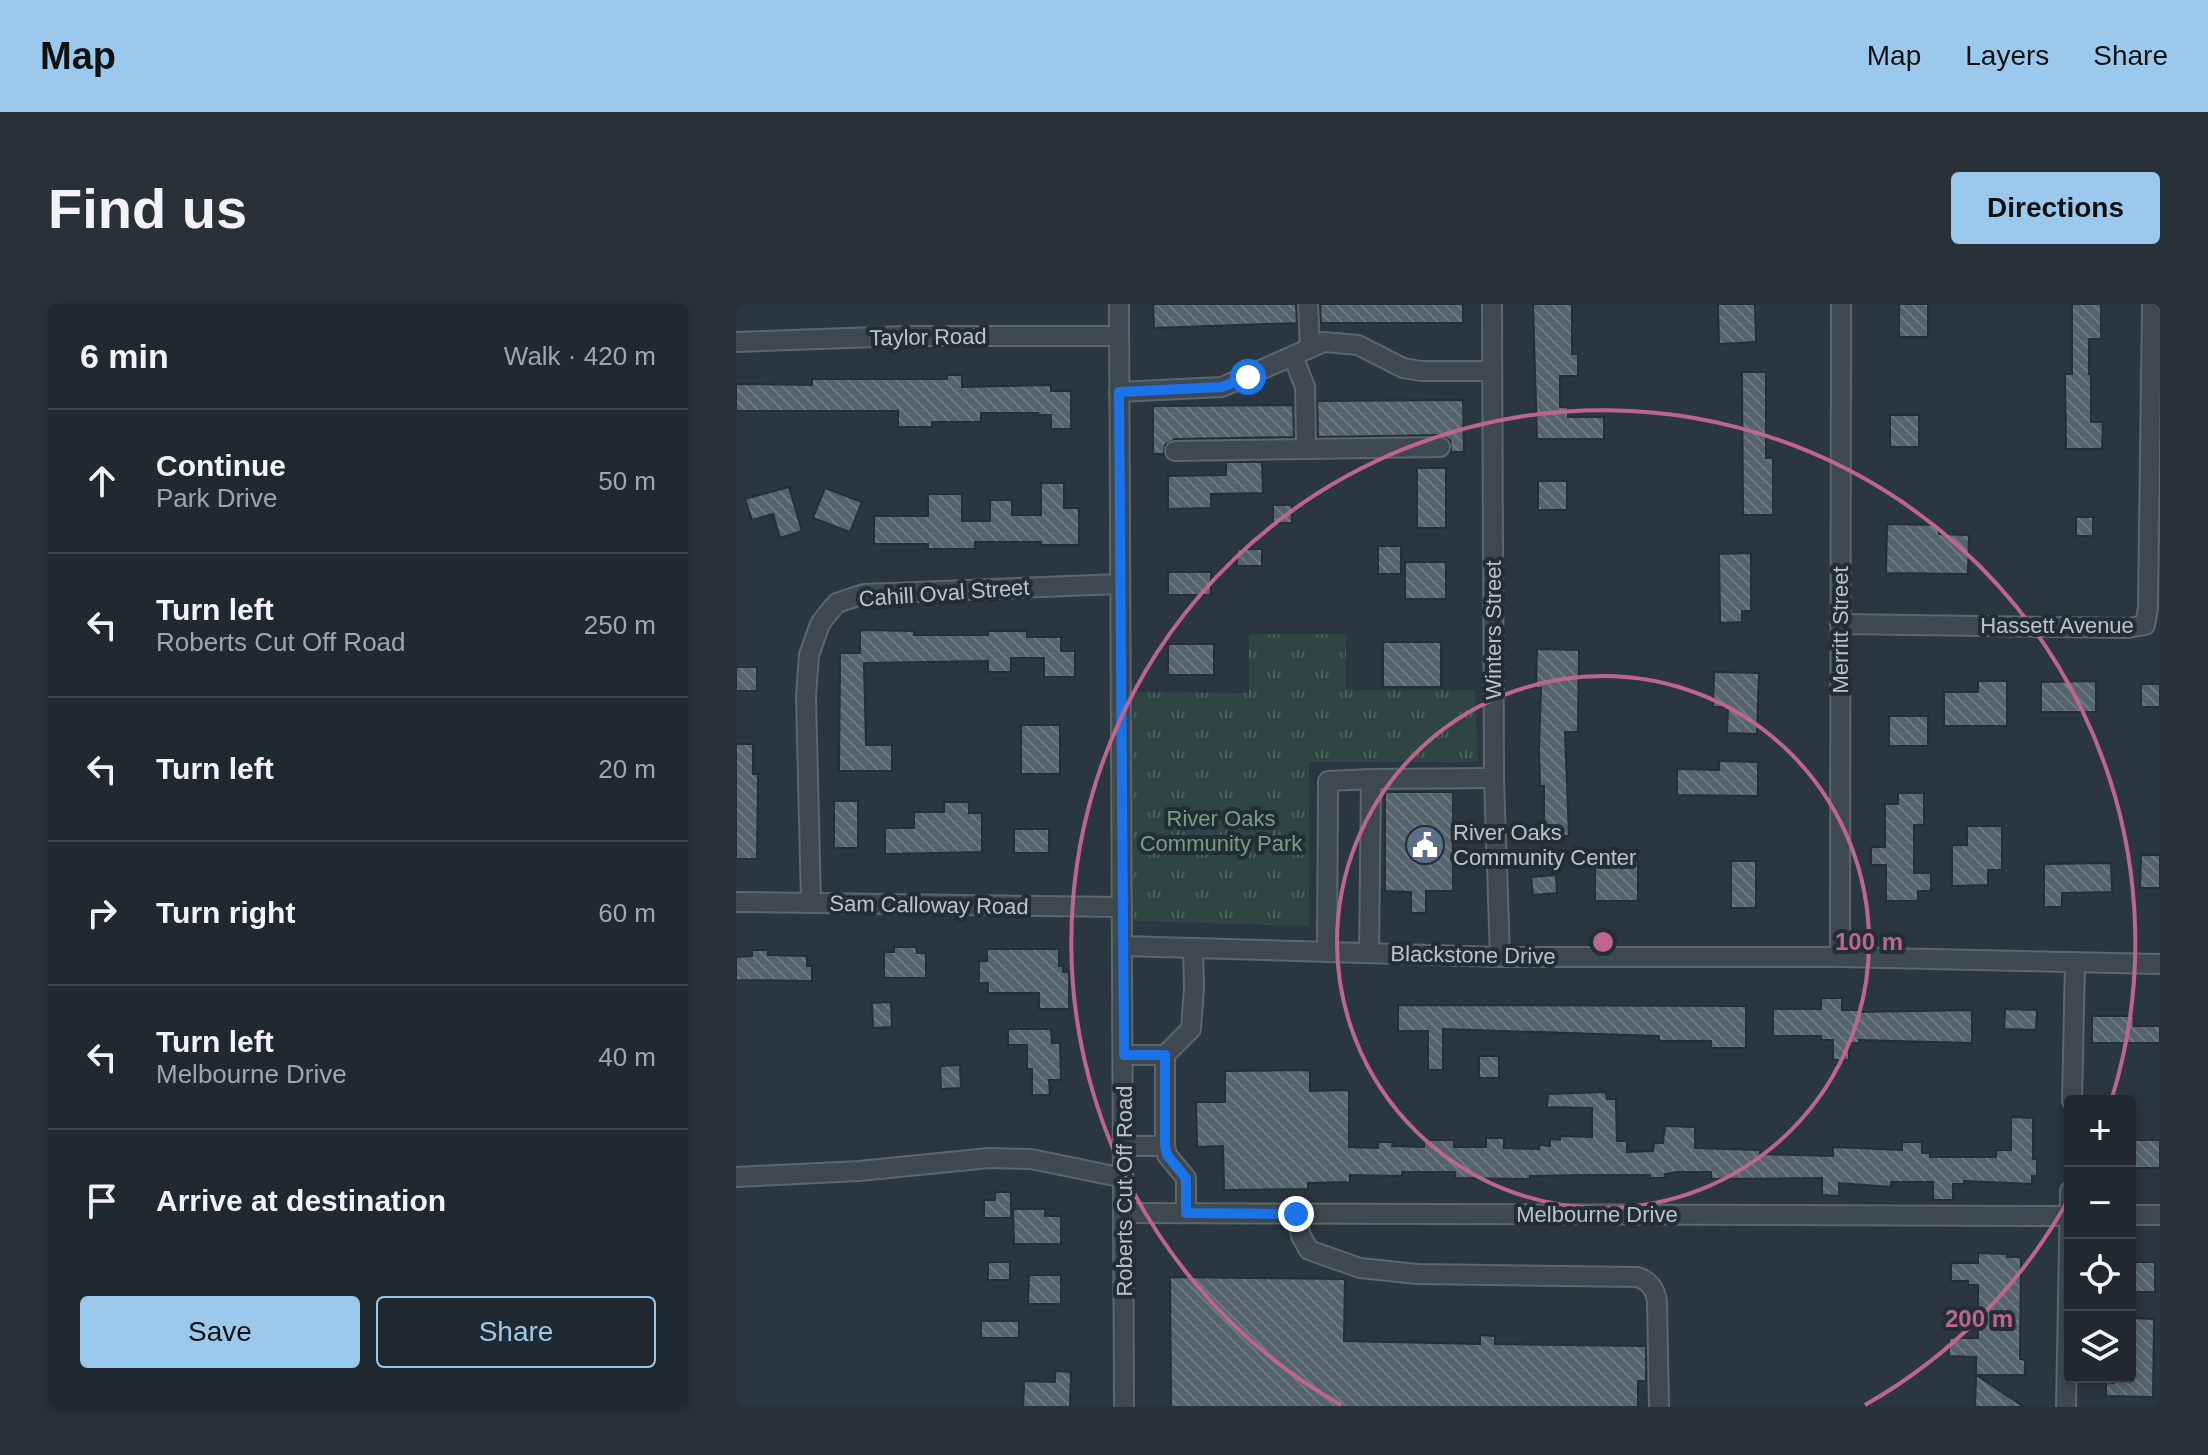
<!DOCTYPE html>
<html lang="en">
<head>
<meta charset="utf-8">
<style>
  :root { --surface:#202930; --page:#283138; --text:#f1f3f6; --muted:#a2a6ab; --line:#3d454c; --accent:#9bc9ee }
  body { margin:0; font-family:Arial,sans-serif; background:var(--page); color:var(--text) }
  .controls { position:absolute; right:24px; bottom:24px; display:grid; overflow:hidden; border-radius:8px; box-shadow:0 4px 12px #0003 }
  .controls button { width:72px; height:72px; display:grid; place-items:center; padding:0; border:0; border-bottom:2px solid var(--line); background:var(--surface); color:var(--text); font:40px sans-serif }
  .stop { position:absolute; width:24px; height:24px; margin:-18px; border:6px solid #1a73e8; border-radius:50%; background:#fff }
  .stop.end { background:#1a73e8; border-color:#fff; box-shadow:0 2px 8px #0008 }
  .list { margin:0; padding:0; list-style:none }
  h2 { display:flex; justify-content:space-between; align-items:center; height:104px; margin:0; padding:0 32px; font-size:34px }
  h2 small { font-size:26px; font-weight:400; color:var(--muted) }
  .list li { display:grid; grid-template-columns:52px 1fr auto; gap:24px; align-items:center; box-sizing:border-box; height:144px; padding:0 32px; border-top:2px solid var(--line) }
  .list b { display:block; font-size:30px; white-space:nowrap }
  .list p { margin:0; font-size:26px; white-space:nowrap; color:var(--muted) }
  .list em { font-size:26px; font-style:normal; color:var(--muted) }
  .actions { display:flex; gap:16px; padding:24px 32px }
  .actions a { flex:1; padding:18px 0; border:2px solid var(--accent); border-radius:8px; text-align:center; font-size:28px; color:var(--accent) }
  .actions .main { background:var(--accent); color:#111 }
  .icon { flex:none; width:44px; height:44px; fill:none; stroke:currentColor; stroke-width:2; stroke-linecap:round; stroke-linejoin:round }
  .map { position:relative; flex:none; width:1424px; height:1103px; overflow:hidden; border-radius:8px }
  header { display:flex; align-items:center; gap:48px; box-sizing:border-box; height:112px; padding:0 40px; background:var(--accent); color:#111 }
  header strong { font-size:38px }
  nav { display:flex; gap:44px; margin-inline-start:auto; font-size:28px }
  .intro { display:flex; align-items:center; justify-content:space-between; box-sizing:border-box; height:192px; padding:0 48px }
  h1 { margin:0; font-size:56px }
  .button { padding:20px 36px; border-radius:8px; background:var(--accent); color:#111; font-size:28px; font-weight:700 }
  main { display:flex; gap:48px; padding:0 48px }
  aside { flex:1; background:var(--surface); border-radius:8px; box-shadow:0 4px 12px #0003 }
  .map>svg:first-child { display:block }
</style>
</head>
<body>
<header>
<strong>Map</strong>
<nav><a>Map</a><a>Layers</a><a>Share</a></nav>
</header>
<div class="intro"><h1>Find us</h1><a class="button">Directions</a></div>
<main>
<aside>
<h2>6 min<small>Walk · 420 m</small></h2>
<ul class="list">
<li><svg class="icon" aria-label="ahead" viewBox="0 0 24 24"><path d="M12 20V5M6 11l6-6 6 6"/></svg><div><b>Continue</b><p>Park Drive</p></div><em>50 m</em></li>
<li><svg class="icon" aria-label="left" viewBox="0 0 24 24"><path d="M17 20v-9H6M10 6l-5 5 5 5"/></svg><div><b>Turn left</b><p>Roberts Cut Off Road</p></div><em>250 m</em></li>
<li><svg class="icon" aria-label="left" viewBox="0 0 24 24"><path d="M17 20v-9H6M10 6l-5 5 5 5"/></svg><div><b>Turn left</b></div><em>20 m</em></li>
<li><svg class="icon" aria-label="right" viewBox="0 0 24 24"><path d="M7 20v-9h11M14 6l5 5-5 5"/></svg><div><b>Turn right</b></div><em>60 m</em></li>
<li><svg class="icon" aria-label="left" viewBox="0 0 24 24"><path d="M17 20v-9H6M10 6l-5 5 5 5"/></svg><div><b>Turn left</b><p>Melbourne Drive</p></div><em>40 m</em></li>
<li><svg class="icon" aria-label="arrive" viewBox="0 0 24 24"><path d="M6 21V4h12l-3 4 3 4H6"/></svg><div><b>Arrive at destination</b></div></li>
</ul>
<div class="actions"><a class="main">Save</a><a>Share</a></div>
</aside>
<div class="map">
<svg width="1424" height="1103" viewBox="0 0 1424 1103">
  <defs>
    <pattern id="park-tufts" width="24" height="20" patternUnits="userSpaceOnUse" patternTransform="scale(2)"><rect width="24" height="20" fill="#2e4542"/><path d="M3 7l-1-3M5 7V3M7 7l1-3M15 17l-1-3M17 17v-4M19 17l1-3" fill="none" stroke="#4a5e5c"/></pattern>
    <pattern id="building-back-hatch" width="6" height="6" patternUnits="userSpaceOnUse" patternTransform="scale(2)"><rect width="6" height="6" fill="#55646c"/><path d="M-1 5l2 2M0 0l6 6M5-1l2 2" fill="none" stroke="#6b7980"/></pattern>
  </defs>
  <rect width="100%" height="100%" fill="#2a3740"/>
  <!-- park -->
  <path fill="url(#park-tufts)" d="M 513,330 L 610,330 L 610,386 L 739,386 L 742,458 L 573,458 L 573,622 L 397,617 L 396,388 L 513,389 Z"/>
  <!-- building -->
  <g fill="url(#building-back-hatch)" stroke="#242f37" stroke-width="2">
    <path d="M 417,0 L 560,0 L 561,19 L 418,24 Z"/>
    <path d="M 584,0 L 727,0 L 727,19 L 585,19 Z"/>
    <path d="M 797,0 L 836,0 L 836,50 L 842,50 L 842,72 L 824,72 L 824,103 L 832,103 L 832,113 L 868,113 L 868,135 L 801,135 Z"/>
    <path d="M 982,0 L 1019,0 L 1020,38 L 983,40 Z"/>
    <rect x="1163" y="0" width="29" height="33"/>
    <path d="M 1336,0 L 1365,0 L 1365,35 L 1353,35 L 1353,70 L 1355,70 L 1355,118 L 1367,118 L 1366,145 L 1330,145 L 1329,70 L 1336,70 Z"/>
    <path d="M 1006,68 L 1030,68 L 1030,154 L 1037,154 L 1037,211 L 1007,211 Z"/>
    <path d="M 211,71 L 226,71 L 226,83 L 315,81 L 315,87 L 335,87 L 335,125 L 315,125 L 315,111 L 302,111 L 302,109 L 245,109 L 245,118 L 196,118 L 196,123 L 162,123 L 162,107 L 0,107 L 0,80 L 76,81 L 76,75 L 211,75 Z"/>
    <path d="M 727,96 L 728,148 L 715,148 L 714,136 L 704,131 L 582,133 L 581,97 Z"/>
    <path d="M 557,101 L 558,133 L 439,135 L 429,141 L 428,150 L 417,150 L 417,102 Z"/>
    <rect x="1154" y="111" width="29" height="32"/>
    <path d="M 490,158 L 526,158 L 527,189 L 475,190 L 475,204 L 432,205 L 432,172 L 490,171 Z"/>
    <rect x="681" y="164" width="29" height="60"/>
    <rect x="802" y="177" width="29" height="29"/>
    <path d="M 305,179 L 328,179 L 328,204 L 343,204 L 343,241 L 305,241 L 305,238 L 239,238 L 239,245 L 192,245 L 192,240 L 138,240 L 138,212 L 192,212 L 192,190 L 226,190 L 226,217 L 254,217 L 254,196 L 276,196 L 276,211 L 305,211 Z"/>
    <path d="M 53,183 L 66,227 L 44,234 L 37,210 L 16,216 L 9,195 Z"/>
    <path d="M 89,184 L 126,198 L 114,228 L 77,214 Z"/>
    <rect x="537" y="201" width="19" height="18"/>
    <rect x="1340" y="213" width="17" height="19"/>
    <path d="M 1151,220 L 1203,221 L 1203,230 L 1233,231 L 1232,270 L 1150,269 Z"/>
    <rect x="642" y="242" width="23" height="28"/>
    <rect x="501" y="245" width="25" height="17"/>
    <path d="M 1015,249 L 1015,307 L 1006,307 L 1006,318 L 984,319 L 983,250 Z"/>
    <rect x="669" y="258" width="41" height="37"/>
    <rect x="432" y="268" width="43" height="23"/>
    <path d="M 124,326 L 178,327 L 178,331 L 252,331 L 252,327 L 291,327 L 291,333 L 325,333 L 325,347 L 339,347 L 339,373 L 308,373 L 308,354 L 275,354 L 275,368 L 252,368 L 252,357 L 128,359 L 130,441 L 156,441 L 156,467 L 103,467 L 104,349 L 124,349 Z"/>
    <rect x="647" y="338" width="58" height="45"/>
    <rect x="432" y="340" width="46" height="31"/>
    <path d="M 801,345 L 843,346 L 842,428 L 829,428 L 833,532 L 808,532 L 808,482 L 804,482 L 803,446 L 805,384 L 800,384 Z"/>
    <rect x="0" y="363" width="21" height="24"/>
    <path d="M 978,368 L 1023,369 L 1021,430 L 991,429 L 992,403 L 977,403 Z"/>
    <path d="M 1242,377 L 1271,377 L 1271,422 L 1208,422 L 1208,388 L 1242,388 Z"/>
    <path d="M 1360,377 L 1360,408 L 1305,408 L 1305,378 Z"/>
    <rect x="1405" y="380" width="19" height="23"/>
    <rect x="1153" y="412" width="39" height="30"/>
    <rect x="285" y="421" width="39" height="49"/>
    <path d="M 0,440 L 17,440 L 17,470 L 22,470 L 21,555 L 0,555 Z"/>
    <path d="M 983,457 L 1022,458 L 1022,492 L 941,491 L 941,465 L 983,466 Z"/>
    <path d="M 649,488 L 717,488 L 717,587 L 690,587 L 690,609 L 675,609 L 675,588 L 649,587 Z"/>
    <path d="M 1162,489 L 1188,489 L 1188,521 L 1178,521 L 1178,569 L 1195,569 L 1195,587 L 1182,587 L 1182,597 L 1150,597 L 1150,561 L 1135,561 L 1135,543 L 1149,543 L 1149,500 L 1162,500 Z"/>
    <rect x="98" y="497" width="24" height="47"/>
    <path d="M 208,498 L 233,498 L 233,509 L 246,509 L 246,548 L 149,550 L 149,524 L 178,524 L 178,508 L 208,508 Z"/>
    <path d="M 1231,522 L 1266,522 L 1266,566 L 1252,566 L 1252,581 L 1216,582 L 1216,541 L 1231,541 Z"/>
    <rect x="278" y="525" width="35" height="24"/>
    <path d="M 1405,551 L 1424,551 L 1424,584 L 1404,584 Z"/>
    <rect x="859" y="556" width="43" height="41"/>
    <rect x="995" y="557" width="25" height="47"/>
    <path d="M 1375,559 L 1376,588 L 1326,589 L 1326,603 L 1308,603 L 1308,560 Z"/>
    <path d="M 820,571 L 821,589 L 797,591 L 795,573 Z"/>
    <path d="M 158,643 L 180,643 L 181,649 L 190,649 L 190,674 L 148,674 L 148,648 L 158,648 Z"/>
    <path d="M 251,645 L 323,645 L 323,662 L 327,662 L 327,668 L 333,668 L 333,705 L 303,705 L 303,689 L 252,689 L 252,679 L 243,679 L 243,657 L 251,657 Z"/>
    <path d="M 16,646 L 32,646 L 32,651 L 71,652 L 71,662 L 76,662 L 76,677 L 0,676 L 0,653 L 16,652 Z"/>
    <path d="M 1085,694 L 1106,694 L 1106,706 L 1123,706 L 1123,708 L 1236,706 L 1236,739 L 1123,736 L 1123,739 L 1113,739 L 1113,756 L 1097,756 L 1097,736 L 1085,736 L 1085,732 L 1037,732 L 1037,705 L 1085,705 Z"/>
    <path d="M 155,698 L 156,723 L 137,724 L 136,699 Z"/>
    <path d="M 662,701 L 1010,702 L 1010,744 L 975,744 L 975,737 L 923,737 L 923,732 L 707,725 L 707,766 L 692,766 L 692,727 L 662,727 Z"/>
    <path d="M 1269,705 L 1301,706 L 1300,726 L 1268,725 Z"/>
    <path d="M 1356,712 L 1398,712 L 1398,722 L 1424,722 L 1424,739 L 1356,739 Z"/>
    <path d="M 272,725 L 315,725 L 316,739 L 324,739 L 325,776 L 313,776 L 314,791 L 296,791 L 296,765 L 291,765 L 291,741 L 272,741 Z"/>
    <rect x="743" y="752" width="20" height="22"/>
    <path d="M 224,761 L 225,784 L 205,785 L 204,762 Z"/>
    <path d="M 574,766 L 574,787 L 613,786 L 613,843 L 642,844 L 642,838 L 657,838 L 656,842 L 688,843 L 688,836 L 718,836 L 718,843 L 750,843 L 750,834 L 768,834 L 768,844 L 803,845 L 803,841 L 814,842 L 814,835 L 824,836 L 824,832 L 856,833 L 856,804 L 811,803 L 812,790 L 870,788 L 871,795 L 880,795 L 881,837 L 891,837 L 891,848 L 917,847 L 918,839 L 927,839 L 929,822 L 959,823 L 959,844 L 1024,846 L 1024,850 L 1097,852 L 1097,843 L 1166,846 L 1166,838 L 1186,838 L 1186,849 L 1194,849 L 1194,853 L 1260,853 L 1260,846 L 1275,846 L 1275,813 L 1297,814 L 1297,855 L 1301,855 L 1301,872 L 1296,872 L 1296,880 L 1228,877 L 1228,880 L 1217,880 L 1217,896 L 1197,896 L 1197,878 L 1155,878 L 1155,883 L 1103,879 L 1103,892 L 1086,891 L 1086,874 L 975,875 L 975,868 L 941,868 L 929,870 L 929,874 L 914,874 L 914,871 L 848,871 L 794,872 L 794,875 L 719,874 L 719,868 L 666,868 L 666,872 L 614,871 L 614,878 L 572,879 L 572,885 L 488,886 L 487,842 L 461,843 L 460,798 L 489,798 L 489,767 Z"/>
    <rect x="1394" y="836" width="30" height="28"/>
    <path d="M 259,888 L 275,888 L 275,914 L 248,914 L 248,896 L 259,896 Z"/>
    <path d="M 277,905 L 309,905 L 309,912 L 325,912 L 325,940 L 278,940 Z"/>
    <path d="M 1242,949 L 1271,950 L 1271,953 L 1285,953 L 1284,1055 L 1289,1056 L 1289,1071 L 1240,1071 L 1240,1053 L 1213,1052 L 1213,1034 L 1242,1034 L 1242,981 L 1232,981 L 1232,977 L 1215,977 L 1215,959 L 1242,959 Z"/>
    <rect x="252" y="958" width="22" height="18"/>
    <rect x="1394" y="958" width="25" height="30"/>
    <path d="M 293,971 L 325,971 L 325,1000 L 292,1000 Z"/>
    <path d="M 434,973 L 609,975 L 608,1037 L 744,1040 L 744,1031 L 759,1032 L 759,1040 L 910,1042 L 910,1077 L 902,1077 L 902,1103 L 435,1103 Z"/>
    <path d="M 1394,1014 L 1418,1015 L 1417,1093 L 1370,1092 L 1370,1078 L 1378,1079 L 1378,1073 L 1394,1073 Z"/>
    <rect x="245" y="1017" width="38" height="17"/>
    <path d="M 319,1067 L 335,1068 L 334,1103 L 287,1103 L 288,1077 L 319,1078 Z"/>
    <path d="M 1240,1071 L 1288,1103 L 1239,1103 Z"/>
  </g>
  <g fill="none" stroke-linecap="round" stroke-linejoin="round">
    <!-- minor casing -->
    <g stroke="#5b666d" stroke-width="22">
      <g id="minor">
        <path d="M 383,0 L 388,1103"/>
        <path d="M 572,0 L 574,43"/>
        <path d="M 756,0 L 758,474 L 764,653"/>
        <path d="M 0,38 L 170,32 L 383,32"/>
        <path d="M 557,52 L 569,83 L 570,145"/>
        <path d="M 383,88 L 486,83 L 588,38 L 622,41 L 667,64 L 685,67 L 756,67"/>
        <path d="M 439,147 L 704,143"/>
        <path d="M 1104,320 L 1392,324 L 1409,321 L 1412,304 L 1416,0"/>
        <path d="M 635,475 L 758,474"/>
        <path d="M 0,598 L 386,603"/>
        <path d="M 75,599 L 70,392 L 73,351 L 84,320 L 93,308 L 101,299 L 128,290 L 384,280"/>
        <path d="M 387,642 L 764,653 L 1104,653 L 1424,660"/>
        <path d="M 591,648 L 592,477 L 635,475 L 633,649"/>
        <path d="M 1104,653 L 1105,0"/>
        <path d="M 388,751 L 429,751"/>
        <path d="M 1336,797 L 1339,659"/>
        <path d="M 388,842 L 429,842 L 429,751 L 455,725 L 458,684 L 457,644"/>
        <path d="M 429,842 L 431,851 L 450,874 L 450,909"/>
        <path d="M 0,873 L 123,867 L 253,854 L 295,855 L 388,874"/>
        <path d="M 388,909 L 1334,912"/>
        <path d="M 560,910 L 565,932 L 573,946 L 624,964 L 681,970 L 902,973 C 914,978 919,984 921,998 L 923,1103"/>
        <path d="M 1394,911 L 1424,911"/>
        <path d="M 1330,1103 L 1334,887"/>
      </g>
    </g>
    <!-- minor -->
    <use href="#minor" stroke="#3d4850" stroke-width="18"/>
  </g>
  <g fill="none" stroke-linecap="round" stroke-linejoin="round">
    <!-- route -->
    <path stroke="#1a73e8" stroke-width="10" d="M 512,73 L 486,83 L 383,88 L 388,751 L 429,751 L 429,842 L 431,851 L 450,874 L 450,909 L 560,910"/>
  </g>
  <!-- distance rings -->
  <g fill="none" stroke="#be658d" stroke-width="4">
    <circle cx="867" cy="638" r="266"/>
    <path d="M1332 896A532 532 0 0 1 1129 1101M605 1101A532 532 0 1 1 1376 794"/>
  </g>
  <!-- icons -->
  <defs>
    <g id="civic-disc" transform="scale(2)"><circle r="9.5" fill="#5c6f8a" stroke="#222d35"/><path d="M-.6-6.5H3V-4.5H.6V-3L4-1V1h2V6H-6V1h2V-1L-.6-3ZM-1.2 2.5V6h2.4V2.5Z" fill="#fff"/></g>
  </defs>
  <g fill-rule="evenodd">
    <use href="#civic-disc" x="689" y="541"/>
  </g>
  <g text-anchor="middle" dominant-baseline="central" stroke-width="8" stroke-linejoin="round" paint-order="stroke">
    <!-- street labels -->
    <g font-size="22" fill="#bac3ca" stroke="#222d35">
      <text transform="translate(192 33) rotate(-1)">Taylor Road</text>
      <text transform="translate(208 289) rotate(-4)">Cahill Oval Street</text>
      <text x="1321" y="321">Hassett Avenue</text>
      <text transform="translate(757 326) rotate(-90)">Winters Street</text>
      <text transform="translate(1104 326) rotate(-90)">Merritt Street</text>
      <text transform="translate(193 601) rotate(1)">Sam Calloway Road</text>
      <text transform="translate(737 651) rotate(1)">Blackstone Drive</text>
      <text transform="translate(388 887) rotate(-90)">Roberts Cut Off Road</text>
      <text x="861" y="910">Melbourne Drive</text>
    </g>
    <!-- park labels -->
    <g font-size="22" fill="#7b9e7e" stroke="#222d35">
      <text x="485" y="514">River Oaks<tspan x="485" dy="25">Community Park</tspan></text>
    </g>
    <!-- poi labels -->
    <g font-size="22" fill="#bac3ca" stroke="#222d35" text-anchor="start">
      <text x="717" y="528">River Oaks<tspan x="717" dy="25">Community Center</tspan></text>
    </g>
  </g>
  <circle cx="867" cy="638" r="12" fill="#be658d" stroke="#222d35" stroke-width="4"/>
  <g font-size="24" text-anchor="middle" font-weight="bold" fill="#be658d" stroke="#222d35" stroke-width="8" stroke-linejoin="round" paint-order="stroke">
    <text x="1133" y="646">100 m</text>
    <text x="1243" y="1023">200 m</text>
  </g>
</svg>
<div class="controls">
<button>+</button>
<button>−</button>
<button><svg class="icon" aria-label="locate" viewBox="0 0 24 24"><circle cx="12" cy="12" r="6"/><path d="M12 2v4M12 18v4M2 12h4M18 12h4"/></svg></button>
<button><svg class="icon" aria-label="layers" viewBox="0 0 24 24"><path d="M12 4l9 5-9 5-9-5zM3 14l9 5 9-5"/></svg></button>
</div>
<div class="stop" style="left:512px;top:73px"></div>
<div class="stop end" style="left:560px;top:910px"></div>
</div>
</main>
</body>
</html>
